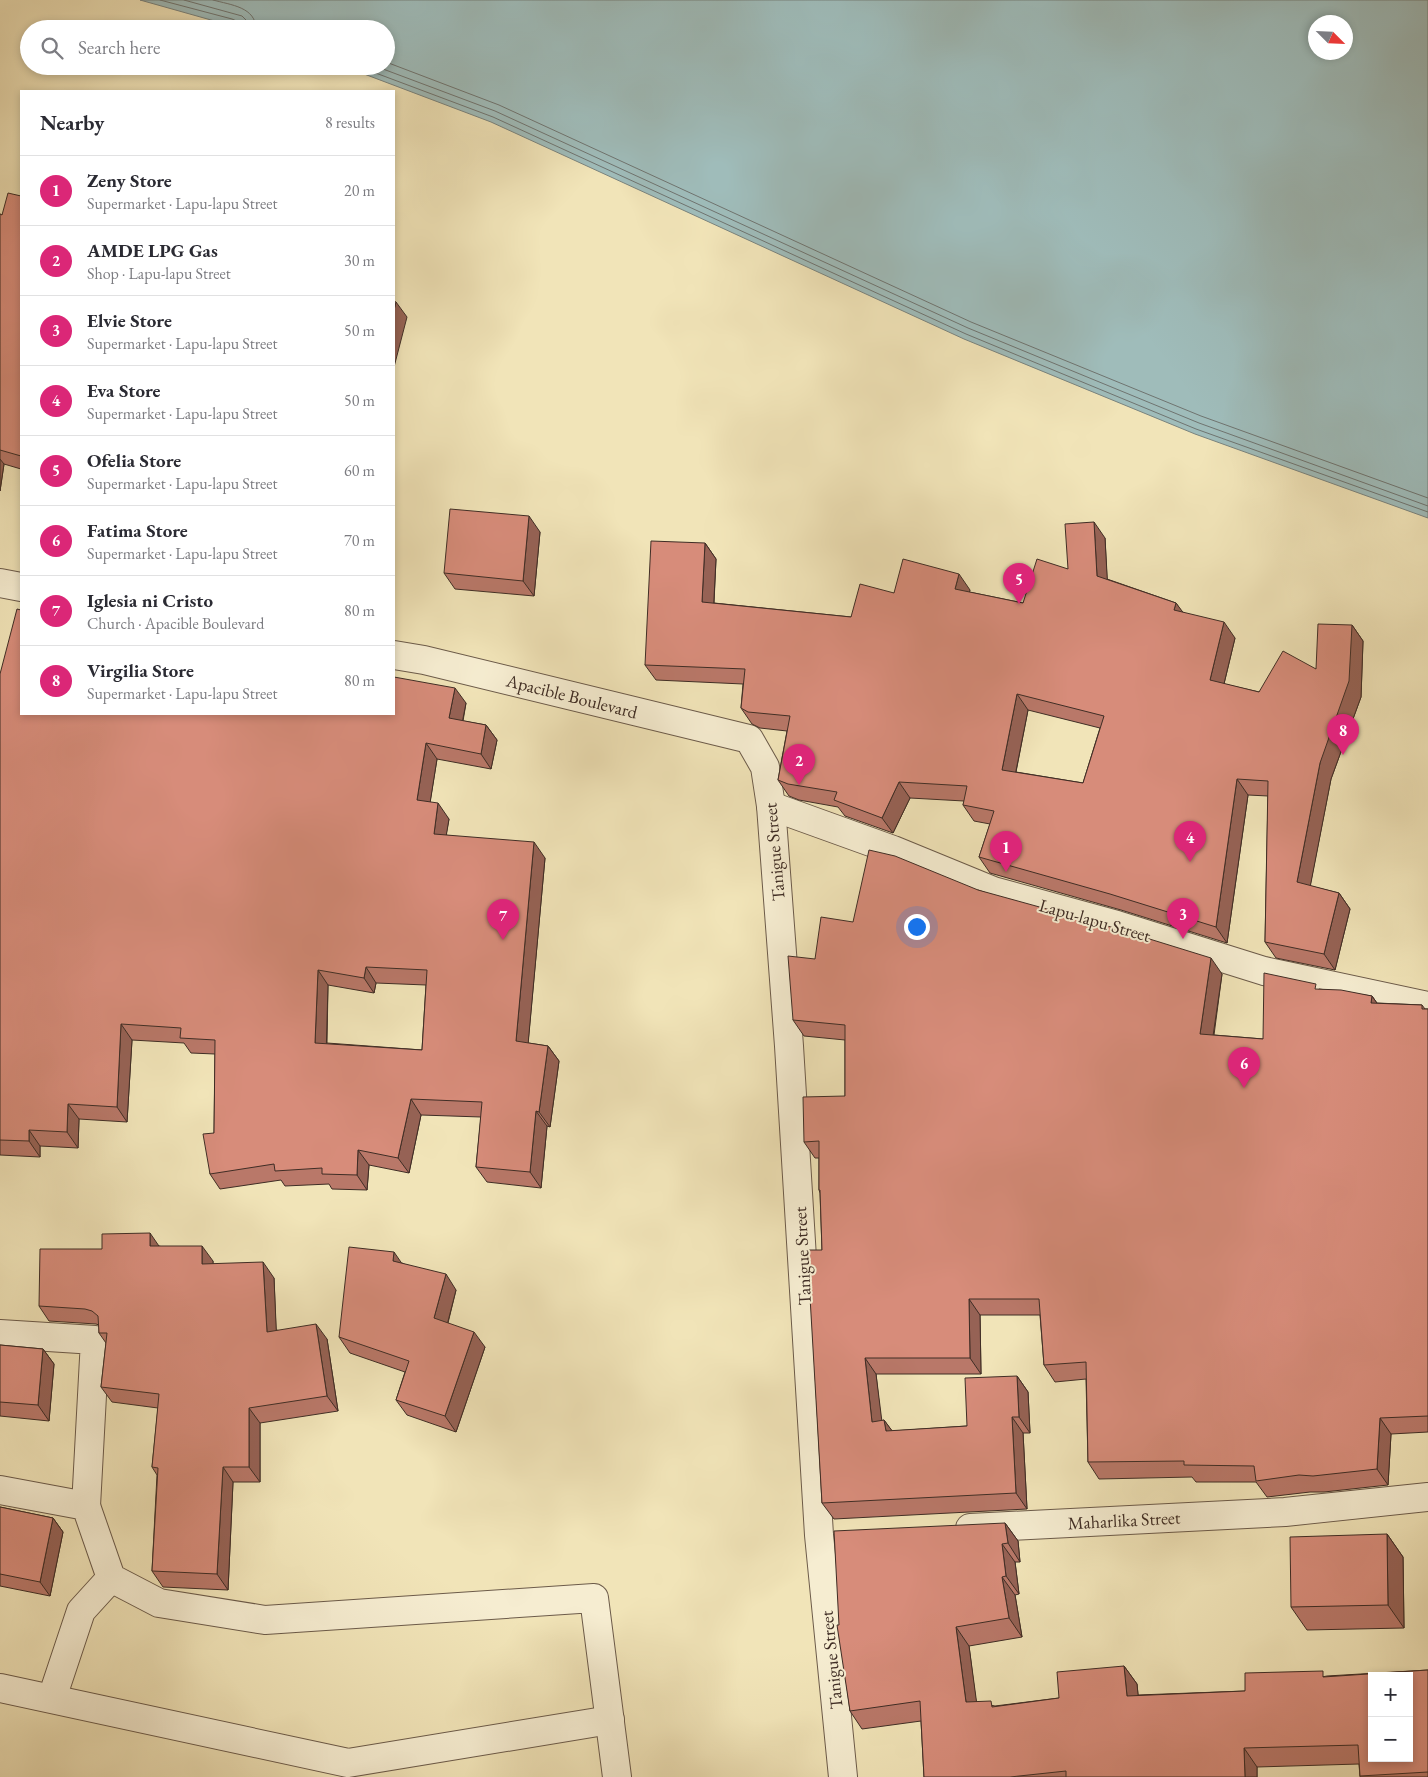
<!DOCTYPE html>
<html lang="en">
<head>
<meta charset="utf-8">
<style>
  :root { --surface:#fff; --page:#f2f2f3; --text:#2b2b33; --muted:#7c7c81; --line:#e1e1e2; --accent:#db2777 }
  body { margin:0; font-family:"EB Garamond",serif; background:var(--page); color:var(--text) }
  .controls { position:absolute; right:15px; bottom:15px; display:grid; overflow:hidden; border-radius:0px; box-shadow:0 2px 8px #0003 }
  .controls button { width:45px; height:45px; display:grid; place-items:center; padding:0; border:0; border-bottom:1px solid var(--line); background:var(--surface); color:var(--text); font:25px sans-serif }
  .compass { position:absolute; left:1308px; top:15px; width:45px; height:45px; border-radius:50%; background:var(--surface); box-shadow:0 2px 8px #0003; rotate:114deg }
  .you { position:absolute; left:916px; top:926px; width:18px; height:18px; margin:-12px; border:4px solid #fff; border-radius:50%; background:#1a73e8; box-shadow:0 0 0 8px #1a73e833 }
  .badge { display:grid; place-items:center; width:32px; height:32px; border-radius:50%; background:var(--accent); color:#fff; font-size:16px; font-weight:700 }
  .pin { position:absolute; translate:-50% -41px; filter:drop-shadow(0 1px 2px #0008) }
  .pin::after { content:''; position:absolute; top:26px; width:18px; height:15px; background:inherit; clip-path:polygon(0 0,100% 0,50% 100%) }
  .list { margin:0; padding:0; list-style:none }
  h2 { display:flex; justify-content:space-between; align-items:center; height:65px; margin:0; padding:0 20px; font-size:21px }
  h2 small { font-size:16px; font-weight:400; color:var(--muted) }
  .list li { display:grid; grid-template-columns:32px 1fr auto; gap:15px; align-items:center; box-sizing:border-box; height:70px; padding:0 20px; border-top:1px solid var(--line) }
  .list b { display:block; font-size:19px; white-space:nowrap }
  .list p { margin:0; font-size:16px; white-space:nowrap; color:var(--muted) }
  .list em { font-size:16px; font-style:normal; color:var(--muted) }
  .icon { flex:none; width:28px; height:28px; fill:none; stroke:currentColor; stroke-width:2; stroke-linecap:round; stroke-linejoin:round }
  .map { position:relative; flex:none; width:1428px; height:1777px; overflow:hidden }
  .search { position:absolute; background:var(--surface); box-shadow:0 2px 8px #0003; left:20px; top:20px; width:375px; height:55px; display:flex; align-items:center; gap:12px; box-sizing:border-box; padding:0 18px; border-radius:28px; color:var(--muted); font-size:19px }
  .panel { position:absolute; background:var(--surface); box-shadow:0 2px 8px #0003; left:20px; top:90px; width:375px; height:625px; border-radius:0px }
  .map>svg:first-child { display:block }
</style>
</head>
<body>
<div class="map">
<svg width="1428" height="1777" viewBox="0 0 1428 1777">
  <rect width="100%" height="100%" fill="#f1e4b8"/>
  <filter id="stains"><feTurbulence type="fractalNoise" baseFrequency=".004" numOctaves="4"/><feColorMatrix values="0 0 0 0 .2 0 0 0 0 .09 0 0 0 0 .02 0 0 0 .5 -.17"/></filter>
  <radialGradient id="worn" r=".72"><stop offset=".6" stop-color="#630" stop-opacity="0"/><stop offset="1" stop-color="#630" stop-opacity=".3"/></radialGradient>
  <!-- water -->
  <path fill="#9fbcba" stroke="#79837e" fill-rule="evenodd" d="M 140,0 L 1428,0 L 1428,518 L 1195,434 L 964,339 L 491,122 L 343,66 L 386,66 L 386,29 L 243,29 ZM 1316,22 L 1346,22 L 1346,52 L 1316,52 Z"/>
  <g fill="none" stroke-linecap="round" stroke-linejoin="round">
    <!-- shore -->
    <g stroke="#6f7470" stroke-width="1">
      <path d="M 160,0 L 232,19 L 241,23 L 243,29"/>
      <path d="M 184,0 L 242,16 L 247,21 L 249,29"/>
      <path d="M 213,0 C 231,5 256,7 256,29"/>
      <path d="M 386,62 L 499,105 L 971,322 L 1201,416 L 1428,498"/>
      <path d="M 357,66 L 493,117 L 966,334 L 1196,429 L 1428,512"/>
      <path d="M 375,66 L 495,111 L 968,328 L 1199,423 L 1428,506"/>
    </g>
    <!-- minor casing -->
    <g stroke="#6c5b4a" stroke-width="30">
      <g id="minor">
        <path d="M 0,583 L 21,587"/>
        <path d="M 394,655 L 424,660 L 749,739 L 765,767 L 771,806 L 789,1046 L 819,1535 L 843,1777"/>
        <path d="M 771,806 L 893,850 L 993,891 L 1117,925 L 1264,971 L 1428,1006"/>
        <path d="M 0,1334 L 95,1340 L 86,1506"/>
        <path d="M 0,1490 L 86,1506 L 111,1578 L 159,1603 L 265,1620 L 594,1598 L 617,1777"/>
        <path d="M 970,1528 L 1285,1512 L 1428,1497"/>
        <path d="M 0,1688 L 348,1763 L 610,1720"/>
        <path d="M 52,1698 L 81,1611 L 111,1578"/>
      </g>
    </g>
    <!-- minor -->
    <use href="#minor" stroke="#f6edd1" stroke-width="28"/>
  </g>
  <!-- wall -->
  <g fill="#b97869" stroke="#3f2d25" fill-rule="evenodd">
    <path d="M 21,196 L 21,469 L 4,464 L 0,491 L 0,214 L 2,215 Z"/>
    <path d="M 540,532 L 534,596 L 455,589 L 444,573 Z"/>
    <path d="M 1105,538 L 1107,579 L 1176,603 L 1182,612 L 1235,638 L 1224,684 L 1259,692 L 1316,669 L 1352,625 L 1363,641 L 1361,697 L 1331,779 L 1310,886 L 1339,893 L 1350,909 L 1335,970 L 1276,958 L 1265,942 L 1268,796 L 1248,795 L 1227,943 L 1121,910 L 990,873 L 979,857 L 990,824 L 974,821 L 963,805 L 964,801 L 910,798 L 893,833 L 845,816 L 838,807 L 799,800 L 789,796 L 778,780 L 787,731 L 760,728 L 752,724 L 741,708 L 743,684 L 656,680 L 645,665 L 705,543 L 716,559 L 714,603 L 851,617 L 894,593 L 970,590 L 969,592 L 1023,603 L 1068,569 ZM 1028,710 L 1100,728 L 1083,783 L 1016,772 Z"/>
    <path d="M 0,674 L 21,714 L 466,703 L 463,721 L 486,725 L 497,740 L 491,769 L 437,759 L 430,802 L 449,819 L 446,835 L 545,858 L 528,1043 L 548,1046 L 559,1061 L 550,1127 L 547,1126 L 541,1188 L 487,1182 L 476,1167 L 481,1117 L 421,1115 L 409,1173 L 369,1165 L 367,1190 L 332,1189 L 329,1184 L 285,1186 L 281,1180 L 220,1189 L 210,1174 L 214,1133 L 215,1054 L 191,1053 L 184,1043 L 132,1040 L 127,1122 L 79,1119 L 78,1148 L 40,1146 L 40,1157 L 0,1155 ZM 376,983 L 426,985 L 422,1050 L 327,1043 L 328,985 L 374,993 Z"/>
    <path d="M 978,890 L 1222,974 L 1214,1035 L 1263,1039 L 1319,989 L 1372,996 L 1377,1003 L 1422,1005 L 1425,1009 L 1428,1009 L 1428,1432 L 1391,1434 L 1388,1485 L 1324,1492 L 1310,1492 L 1267,1497 L 1256,1482 L 1196,1482 L 1192,1477 L 1099,1479 L 1088,1462 L 1086,1379 L 1055,1382 L 1044,1365 L 1040,1315 L 980,1315 L 981,1374 L 876,1374 L 881,1421 L 884,1420 L 892,1431 L 967,1426 L 1017,1376 L 1028,1392 L 1030,1433 L 1023,1433 L 1027,1509 L 834,1519 L 822,1503 L 811,1297 L 822,1250 L 820,1193 L 819,1190 L 819,1158 L 815,1158 L 804,1142 L 845,1096 L 845,1040 L 804,1036 L 793,1020 L 815,959 L 853,922 Z"/>
    <path d="M 159,1246 L 213,1261 L 213,1264 L 274,1278 L 276,1330 L 327,1339 L 338,1411 L 260,1423 L 260,1482 L 233,1482 L 228,1590 L 163,1587 L 152,1571 L 157,1475 L 152,1467 L 158,1408 L 112,1402 L 101,1387 L 106,1343 L 99,1333 L 99,1325 L 96,1324 L 49,1321 L 39,1306 L 102,1249 Z"/>
    <path d="M 402,1263 L 456,1290 L 448,1323 L 485,1347 L 456,1432 L 407,1415 L 396,1400 L 405,1372 L 350,1353 L 339,1337 Z"/>
    <path d="M 0,1345 L 43,1349 L 54,1364 L 49,1421 L 0,1416 Z"/>
    <path d="M 0,1507 L 53,1518 L 63,1532 L 50,1596 L 0,1586 Z"/>
    <path d="M 1005,1523 L 1018,1541 L 1020,1562 L 1015,1562 L 1019,1594 L 1015,1595 L 1022,1637 L 969,1646 L 976,1702 L 995,1706 L 1059,1698 L 1124,1666 L 1137,1684 L 1138,1695 L 1245,1691 L 1327,1676 L 1428,1670 L 1428,1777 L 1360,1777 L 1359,1764 L 1257,1767 L 1257,1777 L 924,1777 L 921,1721 L 862,1729 L 850,1711 L 839,1625 Z"/>
    <path d="M 1387,1534 L 1403,1557 L 1404,1628 L 1307,1630 L 1291,1607 Z"/>
  </g>
  <!-- shaded-wall -->
  <g fill="#966255" stroke="#3f2d25">
    <path d="M 396,302 L 407,317 L 394,367 L 394,310 Z"/>
    <path d="M 0,459 L 4,464 L 0,491 Z"/>
    <path d="M 529,516 L 540,532 L 534,596 L 523,581 Z"/>
    <path d="M 1094,522 L 1105,538 L 1108,592 L 1097,576 Z"/>
    <path d="M 705,543 L 716,559 L 713,618 L 702,602 Z"/>
    <path d="M 959,574 L 970,590 L 966,605 L 955,589 Z"/>
    <path d="M 1176,603 L 1188,619 L 1174,610 Z"/>
    <path d="M 1224,622 L 1235,638 L 1221,696 L 1210,680 Z"/>
    <path d="M 1352,625 L 1363,641 L 1361,697 L 1331,779 L 1308,898 L 1297,882 L 1320,763 Z"/>
    <path d="M 455,688 L 466,703 L 460,734 L 449,718 Z"/>
    <path d="M 1017,694 L 1028,710 L 1013,786 L 1002,770 Z"/>
    <path d="M 486,725 L 497,740 L 491,769 L 481,754 Z"/>
    <path d="M 426,743 L 437,759 L 428,816 L 417,800 Z"/>
    <path d="M 1237,779 L 1248,795 L 1227,943 L 1216,927 Z"/>
    <path d="M 899,782 L 910,798 L 893,833 L 882,818 Z"/>
    <path d="M 438,803 L 449,819 L 444,849 L 434,834 Z"/>
    <path d="M 534,842 L 545,858 L 527,1056 L 516,1041 Z"/>
    <path d="M 1339,893 L 1350,909 L 1335,970 L 1324,954 Z"/>
    <path d="M 1211,958 L 1222,974 L 1211,1050 L 1200,1034 Z"/>
    <path d="M 366,967 L 376,983 L 374,993 L 364,978 Z"/>
    <path d="M 318,970 L 328,985 L 326,1058 L 315,1043 Z"/>
    <path d="M 1372,996 L 1383,1012 L 1371,1003 Z"/>
    <path d="M 121,1024 L 132,1040 L 127,1122 L 117,1107 Z"/>
    <path d="M 548,1046 L 559,1061 L 550,1127 L 539,1112 Z"/>
    <path d="M 411,1099 L 421,1115 L 409,1173 L 398,1158 Z"/>
    <path d="M 68,1104 L 79,1119 L 78,1148 L 67,1132 Z"/>
    <path d="M 536,1111 L 547,1126 L 541,1188 L 530,1172 Z"/>
    <path d="M 29,1130 L 40,1146 L 40,1157 L 29,1141 Z"/>
    <path d="M 358,1150 L 369,1165 L 367,1190 L 357,1175 Z"/>
    <path d="M 150,1233 L 161,1249 L 150,1246 Z"/>
    <path d="M 202,1246 L 213,1261 L 213,1280 L 202,1264 Z"/>
    <path d="M 394,1252 L 405,1268 L 393,1261 Z"/>
    <path d="M 263,1262 L 274,1278 L 277,1347 L 267,1332 Z"/>
    <path d="M 446,1274 L 456,1290 L 445,1333 L 434,1318 Z"/>
    <path d="M 969,1299 L 980,1315 L 981,1374 L 970,1358 Z"/>
    <path d="M 316,1324 L 327,1339 L 338,1411 L 327,1396 Z"/>
    <path d="M 474,1332 L 485,1347 L 456,1432 L 445,1416 Z"/>
    <path d="M 43,1349 L 54,1364 L 49,1421 L 38,1405 Z"/>
    <path d="M 865,1358 L 876,1374 L 884,1438 L 872,1422 Z"/>
    <path d="M 1017,1376 L 1028,1392 L 1030,1433 L 1019,1417 Z"/>
    <path d="M 249,1408 L 260,1423 L 260,1482 L 249,1467 Z"/>
    <path d="M 1012,1417 L 1023,1433 L 1027,1509 L 1016,1493 Z"/>
    <path d="M 1380,1418 L 1391,1434 L 1388,1485 L 1377,1469 Z"/>
    <path d="M 884,1420 L 896,1436 L 886,1431 Z"/>
    <path d="M 223,1467 L 233,1482 L 228,1590 L 217,1574 Z"/>
    <path d="M 53,1518 L 63,1532 L 50,1596 L 40,1582 Z"/>
    <path d="M 1005,1523 L 1018,1541 L 1020,1562 L 1008,1543 Z"/>
    <path d="M 1387,1534 L 1403,1557 L 1404,1628 L 1388,1605 Z"/>
    <path d="M 1002,1544 L 1015,1562 L 1019,1594 L 1006,1576 Z"/>
    <path d="M 1002,1577 L 1015,1595 L 1022,1637 L 1009,1618 Z"/>
    <path d="M 956,1627 L 969,1646 L 979,1720 L 966,1702 Z"/>
    <path d="M 1124,1666 L 1137,1684 L 1140,1714 L 1127,1696 Z"/>
    <path d="M 1244,1748 L 1257,1767 L 1257,1777 L 1245,1777 Z"/>
  </g>
  <!-- building -->
  <g fill="#d78c7a" stroke="#3f2d25" fill-rule="evenodd">
    <path d="M 8,193 L 21,196 L 21,456 L 0,450 L 0,214 L 2,215 Z"/>
    <path d="M 394,301 L 396,302 L 394,310 Z"/>
    <path d="M 450,509 L 529,516 L 523,581 L 444,573 Z"/>
    <path d="M 1094,522 L 1097,576 L 1176,603 L 1174,610 L 1224,622 L 1210,680 L 1259,692 L 1283,651 L 1316,669 L 1318,624 L 1352,625 L 1349,681 L 1320,763 L 1297,882 L 1339,893 L 1324,954 L 1265,942 L 1268,781 L 1237,779 L 1216,927 L 1110,894 L 979,857 L 994,811 L 963,805 L 967,786 L 899,782 L 882,818 L 834,800 L 837,792 L 788,784 L 778,780 L 790,716 L 748,712 L 741,708 L 745,669 L 645,665 L 651,541 L 705,543 L 702,602 L 851,617 L 860,584 L 894,593 L 903,559 L 959,574 L 955,589 L 1023,603 L 1037,559 L 1068,569 L 1065,524 ZM 1017,694 L 1104,716 L 1083,783 L 1002,770 Z"/>
    <path d="M 17,609 L 21,610 L 21,714 L 394,714 L 394,677 L 455,688 L 449,718 L 486,725 L 481,754 L 426,743 L 417,800 L 438,803 L 434,834 L 534,842 L 516,1041 L 548,1046 L 539,1112 L 536,1111 L 530,1172 L 476,1167 L 482,1102 L 411,1099 L 398,1158 L 358,1150 L 357,1175 L 322,1174 L 322,1168 L 275,1171 L 274,1164 L 210,1174 L 203,1134 L 214,1133 L 215,1040 L 180,1038 L 181,1028 L 121,1024 L 117,1107 L 68,1104 L 67,1132 L 29,1130 L 29,1141 L 0,1140 L 0,674 ZM 366,967 L 427,970 L 422,1050 L 315,1043 L 318,970 L 364,978 Z"/>
    <path d="M 869,850 L 895,856 L 978,890 L 1101,924 L 1211,958 L 1200,1034 L 1263,1039 L 1264,973 L 1316,984 L 1315,989 L 1341,990 L 1372,996 L 1371,1003 L 1422,1005 L 1422,1009 L 1428,1009 L 1428,1416 L 1380,1418 L 1377,1469 L 1313,1476 L 1299,1475 L 1256,1481 L 1254,1466 L 1184,1465 L 1184,1461 L 1088,1462 L 1086,1362 L 1044,1365 L 1039,1299 L 969,1299 L 970,1358 L 865,1358 L 872,1422 L 884,1420 L 886,1431 L 967,1426 L 965,1378 L 1017,1376 L 1019,1417 L 1012,1417 L 1016,1493 L 822,1503 L 810,1297 L 811,1297 L 809,1250 L 822,1250 L 820,1190 L 819,1190 L 819,1141 L 804,1142 L 803,1097 L 845,1096 L 845,1025 L 793,1020 L 788,956 L 815,959 L 821,917 L 853,922 Z"/>
    <path d="M 150,1233 L 150,1246 L 202,1246 L 202,1264 L 263,1262 L 267,1332 L 316,1324 L 327,1396 L 249,1408 L 249,1467 L 223,1467 L 217,1574 L 152,1571 L 158,1468 L 152,1467 L 159,1394 L 101,1387 L 107,1333 L 99,1333 L 98,1316 L 92,1311 L 85,1309 L 39,1306 L 40,1249 L 102,1249 L 102,1234 Z"/>
    <path d="M 349,1247 L 394,1252 L 393,1261 L 446,1274 L 434,1318 L 474,1332 L 445,1416 L 396,1400 L 409,1361 L 339,1337 Z"/>
    <path d="M 0,1345 L 43,1349 L 38,1405 L 0,1402 Z"/>
    <path d="M 0,1507 L 53,1518 L 40,1582 L 0,1574 Z"/>
    <path d="M 1005,1523 L 1008,1543 L 1002,1544 L 1006,1576 L 1002,1577 L 1009,1618 L 956,1627 L 966,1702 L 991,1701 L 992,1707 L 1059,1698 L 1057,1672 L 1124,1666 L 1127,1696 L 1245,1691 L 1245,1673 L 1323,1671 L 1323,1677 L 1428,1670 L 1428,1772 L 1360,1776 L 1358,1745 L 1244,1748 L 1245,1777 L 1066,1777 L 1066,1771 L 1010,1777 L 924,1777 L 920,1701 L 850,1711 L 837,1625 L 839,1625 L 834,1531 ZM 1372,1676 L 1409,1676 L 1409,1758 L 1372,1758 Z"/>
    <path d="M 1387,1534 L 1388,1605 L 1291,1607 L 1290,1537 Z"/>
  </g>
  <g text-anchor="middle" dominant-baseline="central" stroke-width="4" stroke-linejoin="round" paint-order="stroke">
    <!-- street labels -->
    <g font-size="18" fill="#3f2d25" stroke="#f6edd1">
      <text transform="translate(572 696) rotate(14)">Apacible Boulevard</text>
      <text transform="translate(774 852) rotate(-95)">Tanigue Street</text>
      <text transform="translate(1095 920) rotate(16)">Lapu-lapu Street</text>
      <text transform="translate(802 1256) rotate(-93)">Tanigue Street</text>
      <text transform="translate(1124 1520) rotate(-3)">Maharlika Street</text>
      <text transform="translate(831 1660) rotate(-96)">Tanigue Street</text>
    </g>
  </g>
  <rect width="100%" height="100%" filter="url(#stains)"/>
  <rect width="100%" height="100%" fill="url(#worn)"/>
</svg>
<div class="controls">
<button>+</button>
<button>−</button>
</div>
<svg class="compass" viewBox="-18 -18 36 36"><path d="M0-13l5 13h-10z" fill="#e53935"/><path d="M0 13l5-13h-10z" fill="#7c7c81"/></svg>
<div class="you"></div>
<div class="pin badge" style="left:1006px;top:872px">1</div>
<div class="pin badge" style="left:799px;top:785px">2</div>
<div class="pin badge" style="left:1183px;top:939px">3</div>
<div class="pin badge" style="left:1190px;top:862px">4</div>
<div class="pin badge" style="left:1019px;top:604px">5</div>
<div class="pin badge" style="left:1244px;top:1088px">6</div>
<div class="pin badge" style="left:503px;top:940px">7</div>
<div class="pin badge" style="left:1343px;top:755px">8</div>
<div class="search"><svg class="icon" aria-label="search" viewBox="0 0 24 24"><circle cx="10" cy="10" r="6"/><path d="M15 15l6 6"/></svg>Search here</div>
<section class="panel">
<h2>Nearby<small>8 results</small></h2>
<ul class="list">
<li><span class="badge">1</span><div><b>Zeny Store</b><p>Supermarket · Lapu-lapu Street</p></div><em>20 m</em></li>
<li><span class="badge">2</span><div><b>AMDE LPG Gas</b><p>Shop · Lapu-lapu Street</p></div><em>30 m</em></li>
<li><span class="badge">3</span><div><b>Elvie Store</b><p>Supermarket · Lapu-lapu Street</p></div><em>50 m</em></li>
<li><span class="badge">4</span><div><b>Eva Store</b><p>Supermarket · Lapu-lapu Street</p></div><em>50 m</em></li>
<li><span class="badge">5</span><div><b>Ofelia Store</b><p>Supermarket · Lapu-lapu Street</p></div><em>60 m</em></li>
<li><span class="badge">6</span><div><b>Fatima Store</b><p>Supermarket · Lapu-lapu Street</p></div><em>70 m</em></li>
<li><span class="badge">7</span><div><b>Iglesia ni Cristo</b><p>Church · Apacible Boulevard</p></div><em>80 m</em></li>
<li><span class="badge">8</span><div><b>Virgilia Store</b><p>Supermarket · Lapu-lapu Street</p></div><em>80 m</em></li>
</ul>
</section>
</div>
</body>
</html>
